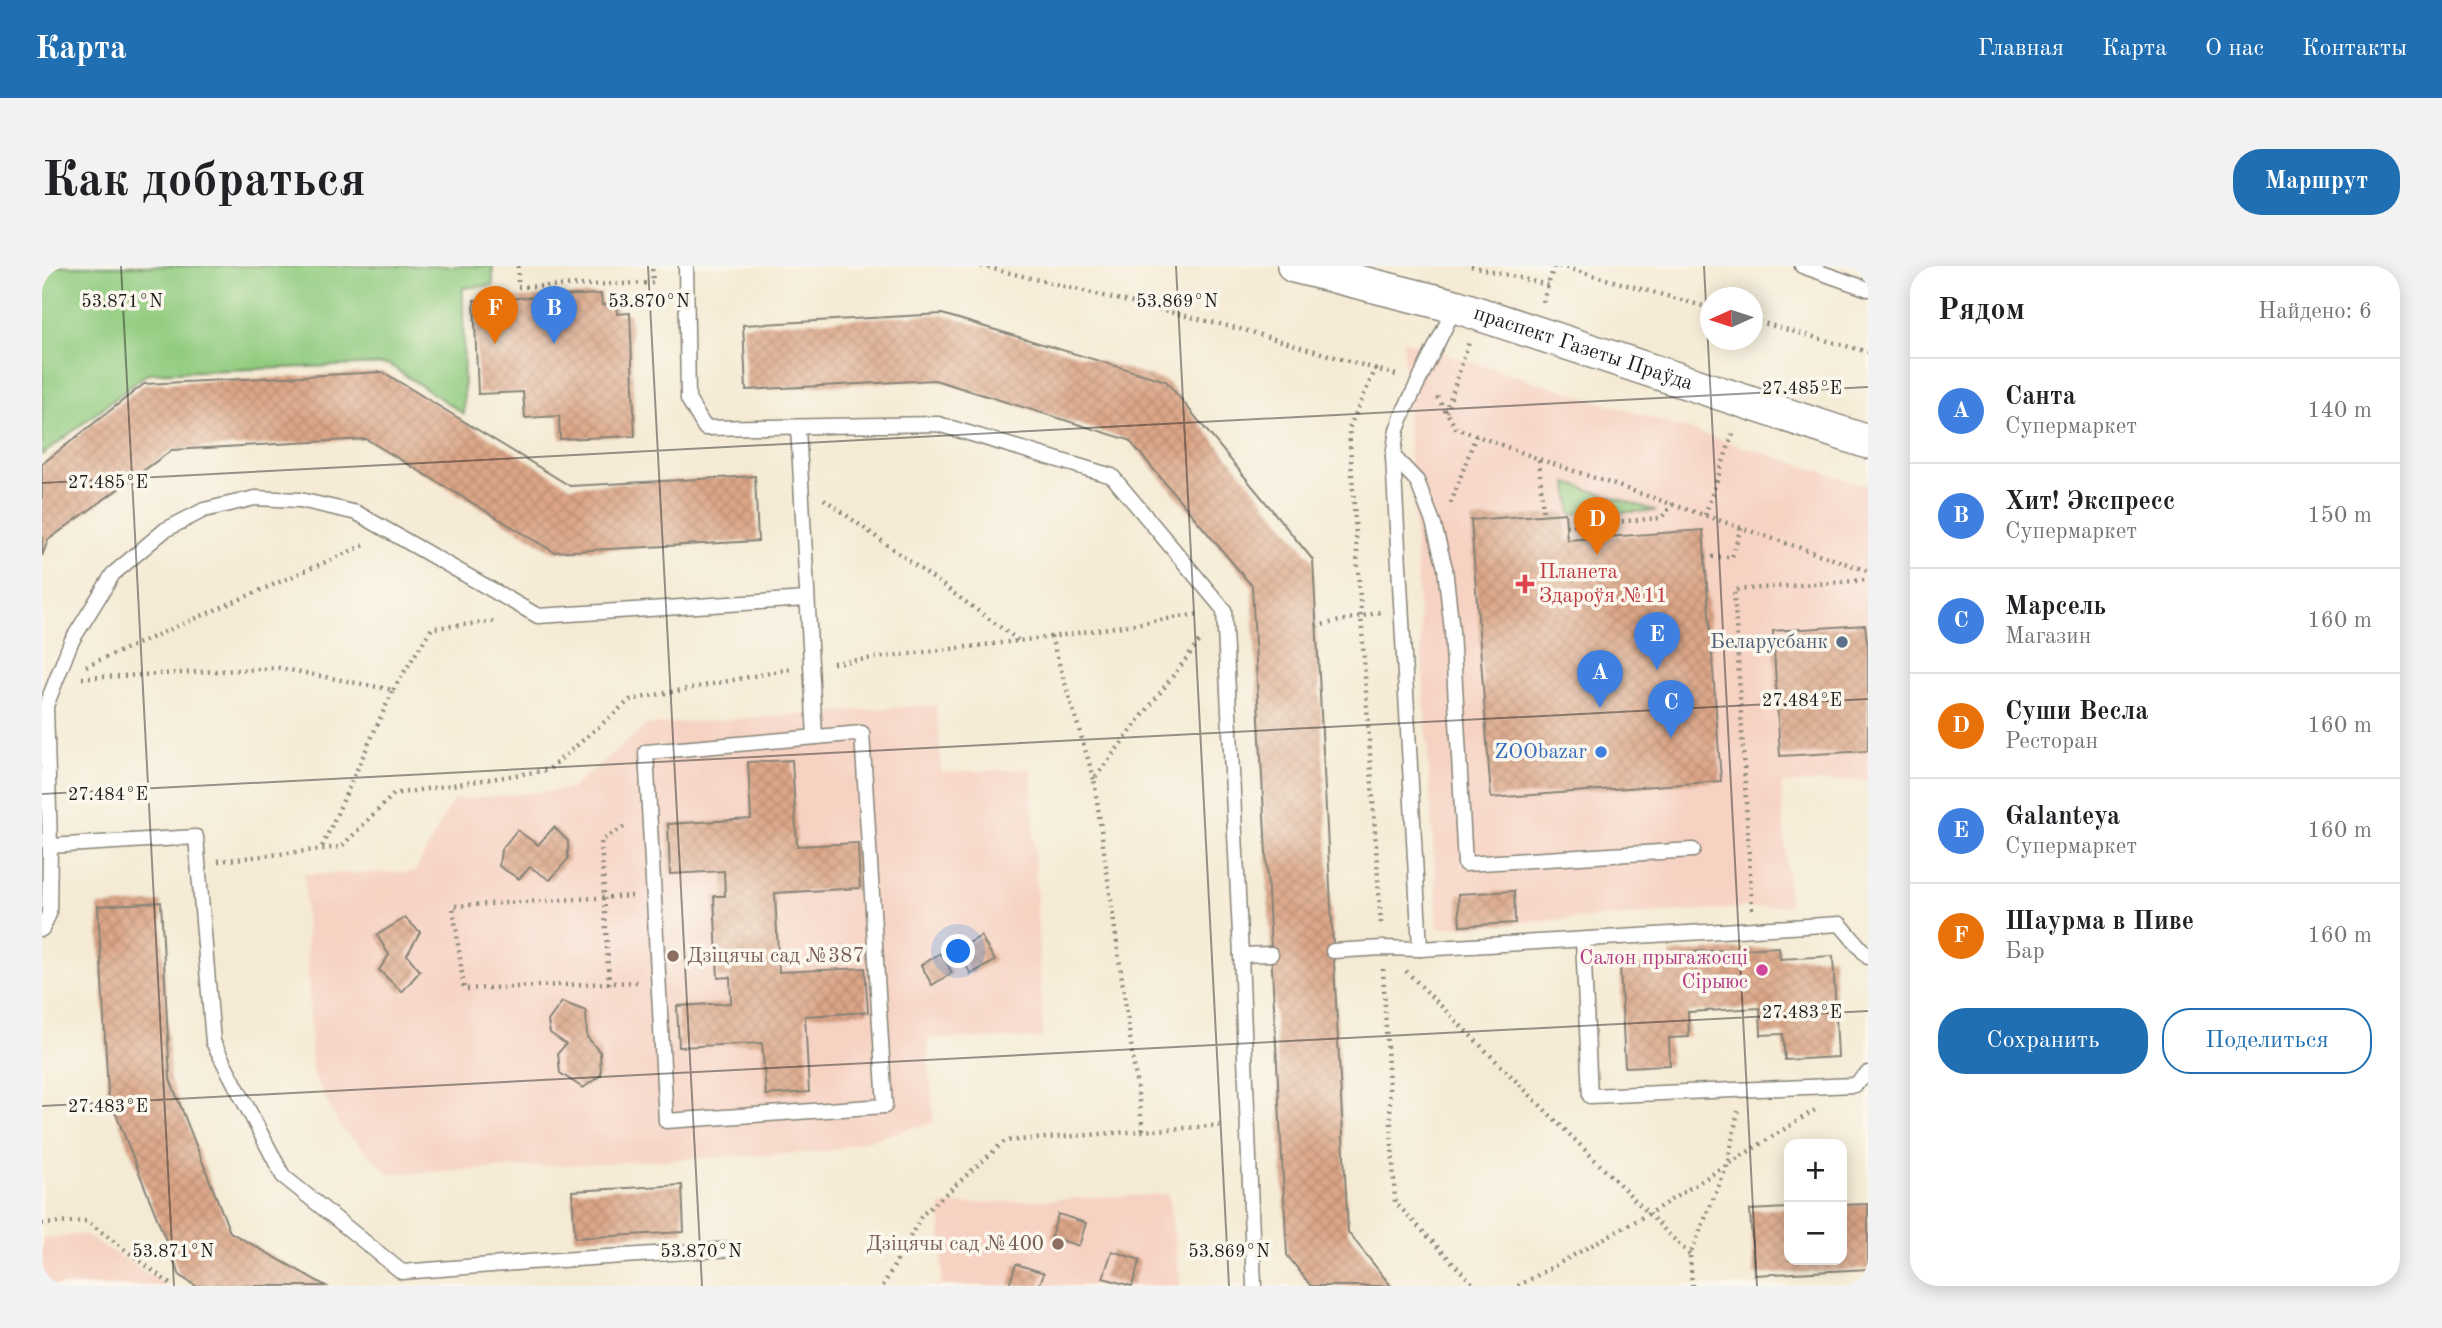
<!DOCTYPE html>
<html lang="ru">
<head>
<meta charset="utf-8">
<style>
  :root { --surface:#fff; --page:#f2f2f2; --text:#202124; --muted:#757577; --line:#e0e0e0; --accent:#1f6fb2 }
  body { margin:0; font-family:"Old Standard TT",serif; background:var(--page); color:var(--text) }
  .controls { position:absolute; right:21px; bottom:21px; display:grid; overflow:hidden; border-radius:14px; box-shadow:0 4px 18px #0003 }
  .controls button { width:63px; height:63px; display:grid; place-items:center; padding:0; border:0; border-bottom:2px solid var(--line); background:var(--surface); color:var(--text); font:35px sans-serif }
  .compass { position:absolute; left:1658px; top:21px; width:63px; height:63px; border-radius:50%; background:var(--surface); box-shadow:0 4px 18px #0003; rotate:267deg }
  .you { position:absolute; left:917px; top:686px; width:24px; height:24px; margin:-18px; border:5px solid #fff; border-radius:50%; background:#1a73e8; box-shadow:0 0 0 10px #1a73e833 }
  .badge { display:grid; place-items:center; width:46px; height:46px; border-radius:50%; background:var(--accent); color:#fff; font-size:23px; font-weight:700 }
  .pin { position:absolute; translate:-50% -58px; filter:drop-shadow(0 2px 4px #0008) }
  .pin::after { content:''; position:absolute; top:37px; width:24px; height:21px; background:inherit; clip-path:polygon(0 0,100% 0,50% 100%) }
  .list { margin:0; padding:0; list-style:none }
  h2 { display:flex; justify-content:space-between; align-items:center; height:91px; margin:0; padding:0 28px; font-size:30px }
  h2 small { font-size:23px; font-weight:400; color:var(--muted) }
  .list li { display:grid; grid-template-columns:46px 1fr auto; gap:21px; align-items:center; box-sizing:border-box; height:105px; padding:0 28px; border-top:2px solid var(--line) }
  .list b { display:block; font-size:26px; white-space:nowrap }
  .list p { margin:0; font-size:23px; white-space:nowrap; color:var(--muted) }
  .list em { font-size:23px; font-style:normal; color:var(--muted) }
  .actions { display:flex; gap:14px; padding:21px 28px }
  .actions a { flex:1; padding:16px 0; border:2px solid var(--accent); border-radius:28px; text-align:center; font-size:24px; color:var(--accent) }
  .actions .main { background:var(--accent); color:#fff }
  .map { position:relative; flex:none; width:1826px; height:1020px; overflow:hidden; border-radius:28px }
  header { display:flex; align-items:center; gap:42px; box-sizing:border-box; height:98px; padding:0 35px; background:var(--accent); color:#fff }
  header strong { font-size:33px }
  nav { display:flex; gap:38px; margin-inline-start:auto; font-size:24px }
  .intro { display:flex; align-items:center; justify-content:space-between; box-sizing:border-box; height:168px; padding:0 42px }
  h1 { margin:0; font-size:49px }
  .button { padding:18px 32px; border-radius:28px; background:var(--accent); color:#fff; font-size:24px; font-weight:700 }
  main { display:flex; gap:42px; padding:0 42px }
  aside { flex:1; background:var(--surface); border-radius:28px; box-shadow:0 4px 18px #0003 }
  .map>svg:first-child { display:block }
</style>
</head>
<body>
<header>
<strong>Карта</strong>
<nav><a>Главная</a><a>Карта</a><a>О нас</a><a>Контакты</a></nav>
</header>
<div class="intro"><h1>Как добраться</h1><a class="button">Маршрут</a></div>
<main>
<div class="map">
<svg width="1826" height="1020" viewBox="0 0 1826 1020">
  <defs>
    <pattern id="building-cross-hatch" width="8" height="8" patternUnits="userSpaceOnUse" patternTransform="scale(1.75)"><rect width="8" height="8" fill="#dca687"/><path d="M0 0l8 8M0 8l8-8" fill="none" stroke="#bc8e74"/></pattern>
  </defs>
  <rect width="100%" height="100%" fill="#fbf7ec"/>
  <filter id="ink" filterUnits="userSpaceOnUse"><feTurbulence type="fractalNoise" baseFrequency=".0143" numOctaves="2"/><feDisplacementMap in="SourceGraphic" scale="14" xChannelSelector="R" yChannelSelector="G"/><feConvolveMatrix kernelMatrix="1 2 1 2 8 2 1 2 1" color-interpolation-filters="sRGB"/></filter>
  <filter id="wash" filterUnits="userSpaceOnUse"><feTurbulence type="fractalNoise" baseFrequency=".00686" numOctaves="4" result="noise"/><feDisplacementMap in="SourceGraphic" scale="28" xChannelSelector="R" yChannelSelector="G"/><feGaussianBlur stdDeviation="1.57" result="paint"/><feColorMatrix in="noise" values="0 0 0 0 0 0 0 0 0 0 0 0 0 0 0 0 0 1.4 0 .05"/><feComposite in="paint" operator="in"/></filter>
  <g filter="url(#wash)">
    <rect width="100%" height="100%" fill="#f5ebd5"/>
    <!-- built -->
    <g fill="#f6d2c3">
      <path d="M 1361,74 L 1826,220 L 1826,514 L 1739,518 L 1747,639 L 1396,662 Z"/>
      <path d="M 894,439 L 900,506 L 989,503 L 1001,772 L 885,773 L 892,856 L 783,886 L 348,908 L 297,860 L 270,804 L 262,608 L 373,606 L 411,534 L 529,523 L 604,459 Z"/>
      <path d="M 1126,928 L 1139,1020 L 883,1020 L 900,1018 L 899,939 Z"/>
      <path d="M 41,968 L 126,1020 L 0,1020 L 0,973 Z"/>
    </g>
    <!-- green -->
    <g fill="#92cc80" stroke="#57744e" stroke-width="2">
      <path d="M 0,0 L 451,0 L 451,19 L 421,22 L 422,148 L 346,98 L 106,107 L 0,189 Z"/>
      <path d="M 1526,217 L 1614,245 L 1529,248 Z"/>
    </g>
    <g id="blocks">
      <!-- building -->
      <g fill="url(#building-cross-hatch)">
        <path d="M 559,28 L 560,39 L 574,38 L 575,48 L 588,47 L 593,170 L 518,173 L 517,150 L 483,152 L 481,126 L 436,128 L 432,34 Z"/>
        <path d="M 900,48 L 1124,115 L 1271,294 L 1306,966 L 1349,1020 L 1269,1020 L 1245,989 L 1210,320 L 1087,174 L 893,114 L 704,124 L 701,59 Z"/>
        <path d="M 341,106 L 528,220 L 713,210 L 716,275 L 512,286 L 324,173 L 130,184 L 6,274 L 0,290 L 0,198 L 102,118 Z"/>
        <path d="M 1523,247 L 1525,274 L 1661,264 L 1679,515 L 1449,532 L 1429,254 Z"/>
        <path d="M 1823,359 L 1826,383 L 1826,485 L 1738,490 L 1731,365 Z"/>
        <path d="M 750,494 L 755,580 L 816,577 L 818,622 L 733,627 L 737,706 L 823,702 L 826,746 L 763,750 L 767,826 L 724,829 L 720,777 L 637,781 L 635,740 L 689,737 L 688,711 L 676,712 L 672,630 L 683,630 L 682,605 L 628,608 L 626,558 L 709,553 L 706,496 Z"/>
        <path d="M 512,561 L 526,575 L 526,593 L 508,614 L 488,601 L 477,613 L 457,600 L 459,584 L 475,564 L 496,579 Z"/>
        <path d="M 1472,625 L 1473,657 L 1418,660 L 1416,628 Z"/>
        <path d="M 119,636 L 128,813 L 188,966 L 284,1020 L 154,1020 L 138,1010 L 66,828 L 56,640 Z"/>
        <path d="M 363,652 L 378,666 L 365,689 L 378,705 L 360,726 L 337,704 L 347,689 L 335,669 Z"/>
        <path d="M 939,670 L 953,695 L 929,708 L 915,684 Z"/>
        <path d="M 1737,681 L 1738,693 L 1791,690 L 1796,791 L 1743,794 L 1741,768 L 1719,769 L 1718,742 L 1646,746 L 1647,771 L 1627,772 L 1628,799 L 1583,801 L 1578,701 L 1629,698 L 1628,687 Z"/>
        <path d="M 899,687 L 910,707 L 890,719 L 879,699 Z"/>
        <path d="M 520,736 L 544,745 L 545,771 L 558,786 L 559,809 L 541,822 L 518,807 L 516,787 L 524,778 L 508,767 L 506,755 Z"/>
        <path d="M 640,919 L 642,966 L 533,972 L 530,925 Z"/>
        <path d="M 1826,938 L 1826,1003 L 1712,1009 L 1708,944 L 1747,942 L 1747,994 L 1800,994 L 1800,939 Z"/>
        <path d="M 1016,948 L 1044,957 L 1037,980 L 1009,971 Z"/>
        <path d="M 1070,985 L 1098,994 L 1090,1020 L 1061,1012 Z"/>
        <path d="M 974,998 L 1002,1007 L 997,1020 L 967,1019 Z"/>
      </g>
    </g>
  </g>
  <g filter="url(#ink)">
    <use href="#blocks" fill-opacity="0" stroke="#888478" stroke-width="2"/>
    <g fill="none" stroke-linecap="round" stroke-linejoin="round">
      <!-- service casing -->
      <g stroke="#888478" stroke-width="17">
        <g id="service">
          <path d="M 644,0 L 646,133 L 663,162 L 896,158 L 1070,210 L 1182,344 L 1199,689 L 1212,1020"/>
          <path d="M 1760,0 L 1826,23"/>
          <path d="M 756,161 L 773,471"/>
          <path d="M 1351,190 L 1375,215 L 1391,256 L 1403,302 L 1410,365 L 1423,598 L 1651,584"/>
          <path d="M 820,467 L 843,840 L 624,855 L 604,486 Z"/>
          <path d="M 8,580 L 154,571 L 171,776 L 241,910 L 360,1006 L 487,996 L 691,983"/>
          <path d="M 0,663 L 7,648 L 8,580 L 4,440 L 29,376 L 71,308 L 123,264 L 162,244 L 213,232 L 258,234 L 315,247 L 496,350 L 765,333"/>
          <path d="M 1541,674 L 1548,830 L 1813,819 L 1826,807"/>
          <path d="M 1378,683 L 1351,190 L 1355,164 L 1363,143 L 1413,41"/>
          <path d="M 1291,685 L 1340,682 L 1378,683 L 1798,658 L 1826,691"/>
          <path d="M 1199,689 L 1229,688"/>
        </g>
      </g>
      <!-- tertiary casing -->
      <g stroke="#888478" stroke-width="36">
        <g id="tertiary">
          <path id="s1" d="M 1252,0 L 1413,40 L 1826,176"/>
        </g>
      </g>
      <!-- path -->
      <g stroke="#888478" stroke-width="4.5" stroke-dasharray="2 5" stroke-linecap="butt">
        <path d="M 476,0 L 476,21 L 611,17 L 610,0"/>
        <path d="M 939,0 L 1202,64 L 1354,109"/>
        <path d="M 1429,0 L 1506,19"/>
        <path d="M 1517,0 L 1668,42"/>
        <path d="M 1501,36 L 1512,0"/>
        <path d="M 1710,54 L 1826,86"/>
        <path d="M 1334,102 L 1307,162 L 1339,659"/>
        <path d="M 1395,131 L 1414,162 L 1497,193 L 1826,305"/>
        <path d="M 1404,146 L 1427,76"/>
        <path d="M 1497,194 L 1501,249"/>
        <path d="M 782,233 L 976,374"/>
        <path d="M 1409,237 L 1434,169"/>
        <path d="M 1663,249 L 1692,164"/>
        <path d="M 1524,260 L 1619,252 L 1631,238"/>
        <path d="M 1663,291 L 1690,291 L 1699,261"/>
        <path d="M 1274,360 L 1339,346"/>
        <path d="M 791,397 L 1009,371"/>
        <path d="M 44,400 L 325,278"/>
        <path d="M 40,412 L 237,402 L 351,424 L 279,583"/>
        <path d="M 351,424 L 390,362 L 456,355"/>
        <path d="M 1052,513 L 1009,371 L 1157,348"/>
        <path d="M 176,595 L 299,581 L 352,528 L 506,504 L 588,434 L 748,403"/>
        <path d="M 590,630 L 411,640 L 422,723 L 595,716"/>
        <path d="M 1710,643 L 1692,324 L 1826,314"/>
        <path d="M 1341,703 L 1353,936 L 1433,1020"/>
        <path d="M 1364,705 L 1648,989"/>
        <path d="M 567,718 L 559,575 L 585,559"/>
        <path d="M 1101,864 L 1052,513 L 1160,372"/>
        <path d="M 0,958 L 45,955 L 131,1020"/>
        <path d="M 841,1020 L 880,949 L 963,875 L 1183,859"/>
        <path d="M 1476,1020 L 1608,947 L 1773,844"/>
        <path d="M 1650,1020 L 1648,989 L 1685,900 L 1696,845"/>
      </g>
      <!-- service -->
      <use href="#service" stroke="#fff" stroke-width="14"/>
      <!-- tertiary -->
      <use href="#tertiary" stroke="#fff" stroke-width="33"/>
    </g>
  </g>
  <!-- ticks -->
  <path fill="none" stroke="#1c1c1c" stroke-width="2" stroke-opacity="0.45" d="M 79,0 L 132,1020M 606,0 L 660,1020M 1134,0 L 1187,1020M 1662,0 L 1715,1020M 0,217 L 1826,121M 0,528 L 1826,433M 0,840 L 1826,745"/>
  <!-- markers -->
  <path fill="#e0444e" stroke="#fbf7ec" stroke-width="2.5" d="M1479.5 307.5h7v7h7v7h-7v7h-7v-7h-7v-7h7z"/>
  <circle fill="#5c6f8a" stroke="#fbf7ec" stroke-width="2.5" cx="1800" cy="376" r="7"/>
  <circle fill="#3f7fe0" stroke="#fbf7ec" stroke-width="2.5" cx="1559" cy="486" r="7"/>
  <g fill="#8d6e63" stroke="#fbf7ec" stroke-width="2.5">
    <circle cx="631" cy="690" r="7"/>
    <circle cx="1016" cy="978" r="7"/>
  </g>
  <circle fill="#d1479c" stroke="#fbf7ec" stroke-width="2.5" cx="1720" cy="704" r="7"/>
  <g text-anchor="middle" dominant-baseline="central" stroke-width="7" stroke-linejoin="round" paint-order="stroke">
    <!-- street labels -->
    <g font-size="21" fill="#1c1c1c" stroke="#fbf7ec">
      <text stroke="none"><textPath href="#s1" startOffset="301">праспект Газеты Праўда</textPath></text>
    </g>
    <!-- health labels -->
    <g font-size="21" fill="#be3a42" stroke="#fbf7ec" text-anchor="start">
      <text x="1497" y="306">Планета<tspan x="1497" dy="24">Здароўя №11</tspan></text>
    </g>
    <!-- service labels -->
    <g font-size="21" fill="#4e5e75" stroke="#fbf7ec" text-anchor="end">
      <text x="1786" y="376">Беларусбанк</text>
    </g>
    <!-- shop labels -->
    <g font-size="21" fill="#366cbe" stroke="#fbf7ec" text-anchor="end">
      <text x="1545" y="486">ZOObazar</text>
    </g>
    <!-- education labels -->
    <g font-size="21" fill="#785e54" stroke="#fbf7ec" text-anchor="start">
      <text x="645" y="690">Дзіцячы сад №387</text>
      <text x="1002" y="978" text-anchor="end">Дзіцячы сад №400</text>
    </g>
    <!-- hotel labels -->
    <g font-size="21" fill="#b23c85" stroke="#fbf7ec" text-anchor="end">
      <text x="1706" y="692">Салон прыгажосці<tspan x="1706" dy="24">Сірыюс</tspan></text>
    </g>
  </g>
  <g font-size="18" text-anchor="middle" fill="#1c1c1c" stroke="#fbf7ec" stroke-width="7" stroke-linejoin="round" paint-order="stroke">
    <text x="80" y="41">53.871°N</text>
    <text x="607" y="41">53.870°N</text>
    <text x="1135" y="41">53.869°N</text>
    <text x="1760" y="128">27.485°E</text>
    <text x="66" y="222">27.485°E</text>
    <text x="1760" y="440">27.484°E</text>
    <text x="66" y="534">27.484°E</text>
    <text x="1760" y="752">27.483°E</text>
    <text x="66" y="846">27.483°E</text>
    <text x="131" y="991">53.871°N</text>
    <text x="659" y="991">53.870°N</text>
    <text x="1187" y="991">53.869°N</text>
  </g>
</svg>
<div class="controls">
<button>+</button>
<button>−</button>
</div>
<svg class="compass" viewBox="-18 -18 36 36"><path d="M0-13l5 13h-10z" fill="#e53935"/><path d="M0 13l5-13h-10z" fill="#757577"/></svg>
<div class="you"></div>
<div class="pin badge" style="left:1558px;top:442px;background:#3f7fe0">A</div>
<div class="pin badge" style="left:512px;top:78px;background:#3f7fe0">B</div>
<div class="pin badge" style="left:1629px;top:472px;background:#3f7fe0">C</div>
<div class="pin badge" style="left:1555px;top:289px;background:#e8710a">D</div>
<div class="pin badge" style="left:1615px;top:404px;background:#3f7fe0">E</div>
<div class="pin badge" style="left:453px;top:78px;background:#e8710a">F</div>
</div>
<aside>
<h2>Рядом<small>Найдено: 6</small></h2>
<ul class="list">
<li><span class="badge" style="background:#3f7fe0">A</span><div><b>Санта</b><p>Супермаркет</p></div><em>140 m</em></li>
<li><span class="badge" style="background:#3f7fe0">B</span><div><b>Хит! Экспресс</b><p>Супермаркет</p></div><em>150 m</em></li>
<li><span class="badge" style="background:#3f7fe0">C</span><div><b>Марсель</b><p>Магазин</p></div><em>160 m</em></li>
<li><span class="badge" style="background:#e8710a">D</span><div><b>Суши Весла</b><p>Ресторан</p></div><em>160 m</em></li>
<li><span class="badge" style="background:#3f7fe0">E</span><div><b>Galanteya</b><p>Супермаркет</p></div><em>160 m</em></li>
<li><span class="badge" style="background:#e8710a">F</span><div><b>Шаурма в Пиве</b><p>Бар</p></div><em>160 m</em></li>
</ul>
<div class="actions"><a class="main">Сохранить</a><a>Поделиться</a></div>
</aside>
</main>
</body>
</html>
